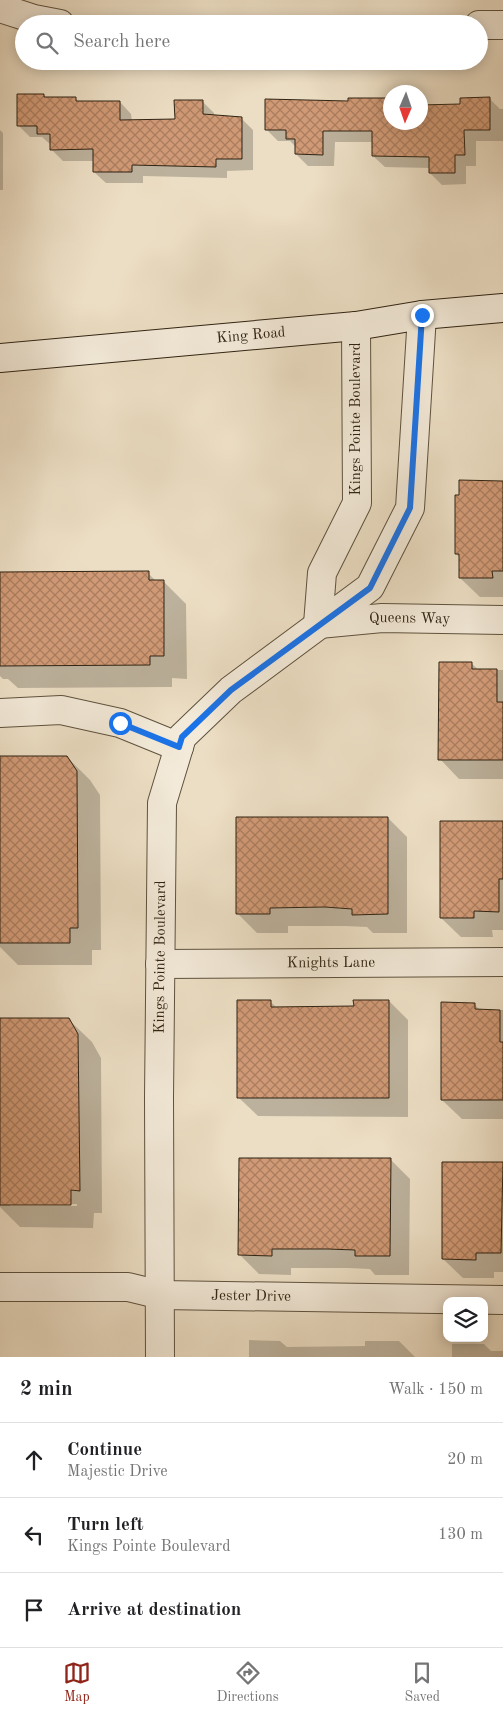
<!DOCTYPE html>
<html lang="en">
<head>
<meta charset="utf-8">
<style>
  :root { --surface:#fff; --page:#f2f2f2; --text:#202124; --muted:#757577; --line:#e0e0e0; --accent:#8f2418 }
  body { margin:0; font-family:"Old Standard TT",serif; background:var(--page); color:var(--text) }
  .controls { position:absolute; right:15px; bottom:15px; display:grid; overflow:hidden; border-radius:10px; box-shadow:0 2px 12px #0003 }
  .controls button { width:45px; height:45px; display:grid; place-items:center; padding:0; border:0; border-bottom:1px solid var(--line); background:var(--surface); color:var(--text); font:25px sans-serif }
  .compass { position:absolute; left:383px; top:85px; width:45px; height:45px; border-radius:50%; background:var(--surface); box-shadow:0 2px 12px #0003; rotate:182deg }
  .stop { position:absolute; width:15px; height:15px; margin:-11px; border:4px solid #1a73e8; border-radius:50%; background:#fff }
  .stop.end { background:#1a73e8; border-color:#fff; box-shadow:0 1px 5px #0008 }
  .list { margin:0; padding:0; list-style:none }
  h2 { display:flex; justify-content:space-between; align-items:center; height:65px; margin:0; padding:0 20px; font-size:21px }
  h2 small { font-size:16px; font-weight:400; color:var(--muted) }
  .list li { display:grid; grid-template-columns:32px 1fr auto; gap:15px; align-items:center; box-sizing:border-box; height:75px; padding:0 20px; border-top:1px solid var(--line) }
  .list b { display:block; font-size:19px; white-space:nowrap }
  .list p { margin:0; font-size:16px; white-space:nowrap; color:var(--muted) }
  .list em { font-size:16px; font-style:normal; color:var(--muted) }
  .icon { flex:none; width:28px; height:28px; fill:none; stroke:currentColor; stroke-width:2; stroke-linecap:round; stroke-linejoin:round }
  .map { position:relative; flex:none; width:503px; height:1357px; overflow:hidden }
  .search { position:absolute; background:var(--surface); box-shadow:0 2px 12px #0003; left:15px; right:15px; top:15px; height:55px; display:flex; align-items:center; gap:12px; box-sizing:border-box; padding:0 18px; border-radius:28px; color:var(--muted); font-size:19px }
  .sheet { height:290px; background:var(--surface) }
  nav { display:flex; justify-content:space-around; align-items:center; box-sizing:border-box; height:70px; border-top:1px solid var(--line); background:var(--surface); font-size:14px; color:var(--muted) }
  nav a { display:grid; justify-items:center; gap:2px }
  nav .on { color:var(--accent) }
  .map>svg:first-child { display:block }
</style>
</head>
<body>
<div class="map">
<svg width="503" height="1357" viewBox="0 0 503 1357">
  <defs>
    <pattern id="building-cross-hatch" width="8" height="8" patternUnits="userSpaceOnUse" patternTransform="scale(1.25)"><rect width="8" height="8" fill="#d19a76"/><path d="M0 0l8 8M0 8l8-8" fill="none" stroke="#aa7d5f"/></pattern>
  </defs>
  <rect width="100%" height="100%" fill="#ecdec4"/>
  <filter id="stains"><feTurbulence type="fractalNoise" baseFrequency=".004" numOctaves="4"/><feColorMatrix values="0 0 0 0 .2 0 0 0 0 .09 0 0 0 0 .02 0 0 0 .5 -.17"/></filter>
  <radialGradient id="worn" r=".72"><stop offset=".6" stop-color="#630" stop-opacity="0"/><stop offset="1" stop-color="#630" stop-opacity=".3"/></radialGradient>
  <!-- shadow -->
  <g fill="#0003" fill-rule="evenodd">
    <path d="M 44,95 L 47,99 L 75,98 L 79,102 L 120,102 L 131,114 L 132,121 L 176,120 L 202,101 L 214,113 L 214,116 L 241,118 L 253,130 L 253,170 L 227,171 L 227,178 L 143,176 L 143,183 L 106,183 L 94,172 L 94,161 L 63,161 L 51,149 L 51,145 L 42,137 L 30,137 L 19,126 Z"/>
    <path d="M 489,98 L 500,109 L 503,109 L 503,141 L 476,141 L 476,166 L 466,166 L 466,184 L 442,185 L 430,173 L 430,168 L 385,167 L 373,156 L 373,142 L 335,142 L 334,166 L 308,166 L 296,154 L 296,147 L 290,141 L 278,141 L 266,129 L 349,103 L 349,100 L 390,100 L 390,122 L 420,122 L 461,105 Z"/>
    <path d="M 0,130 L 3,133 L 3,190 L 0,190 Z"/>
    <path d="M 503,482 L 503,597 L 480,597 L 460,578 L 460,558 L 456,554 L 460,496 Z"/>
    <path d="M 148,573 L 157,582 L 164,582 L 186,604 L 187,679 L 172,678 L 172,687 L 18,688 L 8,679 L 3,679 L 0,676 L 0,574 Z"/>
    <path d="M 472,664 L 479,670 L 503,670 L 503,779 L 459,779 L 440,759 Z"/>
    <path d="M 0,757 L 67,757 L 90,780 L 100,795 L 101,950 L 92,950 L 92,965 L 18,965 L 0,947 Z"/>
    <path d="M 388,818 L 407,837 L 407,933 L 373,933 L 367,927 L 345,926 L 288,926 L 288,933 L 257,933 L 237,913 Z"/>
    <path d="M 503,822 L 503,930 L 492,930 L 493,937 L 461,937 L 441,918 Z"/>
    <path d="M 270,1001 L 277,1008 L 355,1007 L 389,1001 L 408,1020 L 408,1117 L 258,1116 L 238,1097 Z"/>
    <path d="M 474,1004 L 480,1010 L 503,1010 L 503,1119 L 462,1119 L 442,1100 Z"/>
    <path d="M 68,1019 L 92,1042 L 101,1058 L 102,1213 L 94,1213 L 93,1228 L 20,1227 L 0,1207 L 0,1020 ZM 10,1204 L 77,1204 L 77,1206 L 10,1206 Z"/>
    <path d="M 390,1159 L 410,1179 L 409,1275 L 375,1275 L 370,1269 L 348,1268 L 291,1268 L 291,1275 L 259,1274 L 240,1255 Z"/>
    <path d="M 443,1163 L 503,1163 L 503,1272 L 494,1272 L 494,1278 L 463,1278 L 443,1259 Z"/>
    <path d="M 249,1340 L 280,1341 L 287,1347 L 365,1346 L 365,1341 L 399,1341 L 415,1357 L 249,1357 Z"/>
    <path d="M 452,1344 L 484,1344 L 491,1351 L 503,1351 L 503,1357 L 452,1357 Z"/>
  </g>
  <!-- building -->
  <g fill="url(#building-cross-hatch)" stroke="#2f2312">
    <path d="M 17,94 L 44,94 L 44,97 L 76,97 L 76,101 L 120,101 L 120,120 L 175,119 L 174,100 L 203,100 L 203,114 L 242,117 L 242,159 L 216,159 L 216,167 L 132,165 L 132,172 L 93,172 L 93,149 L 50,150 L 50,134 L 37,134 L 37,126 L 17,126 Z"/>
    <path d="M 490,97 L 490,130 L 464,130 L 465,155 L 455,155 L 455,173 L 429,173 L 429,157 L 372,156 L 372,131 L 323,131 L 323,155 L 295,154 L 295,139 L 286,139 L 286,130 L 265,130 L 265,99 L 348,101 L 348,98 L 390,98 L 390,122 L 420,122 L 420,105 L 460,104 L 460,98 Z"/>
    <path d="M 459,480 L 503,481 L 503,571 L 492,571 L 493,578 L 459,578 L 459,554 L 455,554 L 455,495 L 459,495 Z"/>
    <path d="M 149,571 L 149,580 L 164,580 L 164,656 L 150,656 L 150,665 L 0,666 L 0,572 Z"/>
    <path d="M 439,662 L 472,662 L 472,669 L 497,669 L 497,702 L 503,702 L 503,760 L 438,760 Z"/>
    <path d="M 0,756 L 67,756 L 77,771 L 78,928 L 70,928 L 70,943 L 0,943 Z"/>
    <path d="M 236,817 L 388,817 L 388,914 L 352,915 L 352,909 L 325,907 L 270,908 L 270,914 L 236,914 Z"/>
    <path d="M 440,821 L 503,821 L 503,879 L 499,879 L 499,912 L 474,911 L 474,918 L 440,918 Z"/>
    <path d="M 237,1000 L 271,1000 L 271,1007 L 354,1006 L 353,1000 L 389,1000 L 389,1098 L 237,1098 Z"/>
    <path d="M 441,1002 L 475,1003 L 475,1009 L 500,1010 L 500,1042 L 503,1042 L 503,1100 L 441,1100 Z"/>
    <path d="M 0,1018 L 69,1018 L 78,1034 L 80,1191 L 71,1190 L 71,1205 L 0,1205 Z"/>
    <path d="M 239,1158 L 391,1158 L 390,1256 L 355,1256 L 355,1250 L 328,1249 L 272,1249 L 272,1256 L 238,1255 Z"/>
    <path d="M 442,1162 L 503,1162 L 501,1253 L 476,1253 L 476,1260 L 442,1259 Z"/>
  </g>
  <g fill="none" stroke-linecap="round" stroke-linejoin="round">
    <!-- minor casing -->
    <g stroke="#5e523e" stroke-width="30">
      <g id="minor">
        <path d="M 0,8 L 34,19 L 60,24"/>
        <path d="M 479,25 L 503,25"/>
        <path d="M 318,624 L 322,573 L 357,503 L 356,326"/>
        <path id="s1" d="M 319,624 L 382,618 L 503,620"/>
        <path d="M 0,713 L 61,710 L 120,723 L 179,747"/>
        <path id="s2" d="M 160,964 L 503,962"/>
        <path id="s3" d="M 0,1287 L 128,1287 L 161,1295 L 503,1300"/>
        <path id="s4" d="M 160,1357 L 159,1098 L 162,803 L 182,737 L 231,690 L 370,587 L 410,508 L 422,315"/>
      </g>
    </g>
    <!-- secondary casing -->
    <g stroke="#2f2312" stroke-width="30">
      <g id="secondary">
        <path id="s5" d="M 0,358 L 356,326 L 422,315 L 503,308"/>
      </g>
    </g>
    <!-- minor -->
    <use href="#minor" stroke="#f3ead9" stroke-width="28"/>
    <!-- secondary -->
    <use href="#secondary" stroke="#f3ead9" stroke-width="28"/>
  </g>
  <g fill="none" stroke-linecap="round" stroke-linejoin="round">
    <!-- route -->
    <path stroke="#1a73e8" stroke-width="6" d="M 120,723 L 179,747 L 182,737 L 231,690 L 370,588 L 410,508 L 422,315"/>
  </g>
  <g text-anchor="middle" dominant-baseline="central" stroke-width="5" stroke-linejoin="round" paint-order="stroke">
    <!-- street labels -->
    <g font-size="15" fill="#2f2312" stroke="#f3ead9">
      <text stroke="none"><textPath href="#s5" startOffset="252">King Road</textPath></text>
      <text transform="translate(356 419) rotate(-90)">Kings Pointe Boulevard</text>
      <text stroke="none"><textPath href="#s1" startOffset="91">Queens Way</textPath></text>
      <text stroke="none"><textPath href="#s4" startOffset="400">Kings Pointe Boulevard</textPath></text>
      <text stroke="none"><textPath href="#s2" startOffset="171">Knights Lane</textPath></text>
      <text stroke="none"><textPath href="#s3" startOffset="252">Jester Drive</textPath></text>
    </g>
  </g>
  <rect width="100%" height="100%" filter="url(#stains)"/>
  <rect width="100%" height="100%" fill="url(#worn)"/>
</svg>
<div class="controls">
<button><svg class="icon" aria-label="layers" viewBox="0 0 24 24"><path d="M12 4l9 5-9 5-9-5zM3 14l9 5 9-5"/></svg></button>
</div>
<svg class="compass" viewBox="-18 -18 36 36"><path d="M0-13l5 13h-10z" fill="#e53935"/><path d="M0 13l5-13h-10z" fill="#757577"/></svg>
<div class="stop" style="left:120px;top:723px"></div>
<div class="stop end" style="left:422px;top:315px"></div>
<div class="search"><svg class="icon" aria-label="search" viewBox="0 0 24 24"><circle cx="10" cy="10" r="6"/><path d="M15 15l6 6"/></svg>Search here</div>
</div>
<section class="sheet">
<h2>2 min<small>Walk · 150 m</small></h2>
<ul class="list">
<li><svg class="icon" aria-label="ahead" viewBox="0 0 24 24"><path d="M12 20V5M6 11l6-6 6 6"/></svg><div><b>Continue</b><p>Majestic Drive</p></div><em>20 m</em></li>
<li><svg class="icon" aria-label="left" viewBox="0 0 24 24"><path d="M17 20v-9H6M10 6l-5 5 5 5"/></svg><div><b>Turn left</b><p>Kings Pointe Boulevard</p></div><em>130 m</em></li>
<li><svg class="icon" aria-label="arrive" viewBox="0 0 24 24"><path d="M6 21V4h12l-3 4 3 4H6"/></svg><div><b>Arrive at destination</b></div></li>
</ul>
</section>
<nav>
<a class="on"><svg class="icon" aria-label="map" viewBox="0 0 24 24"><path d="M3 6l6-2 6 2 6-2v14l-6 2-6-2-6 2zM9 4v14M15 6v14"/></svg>Map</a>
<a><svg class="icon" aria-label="directions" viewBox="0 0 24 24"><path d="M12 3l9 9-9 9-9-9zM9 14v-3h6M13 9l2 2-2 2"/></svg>Directions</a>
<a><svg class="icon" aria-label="saved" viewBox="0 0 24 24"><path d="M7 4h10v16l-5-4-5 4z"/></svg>Saved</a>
</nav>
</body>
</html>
